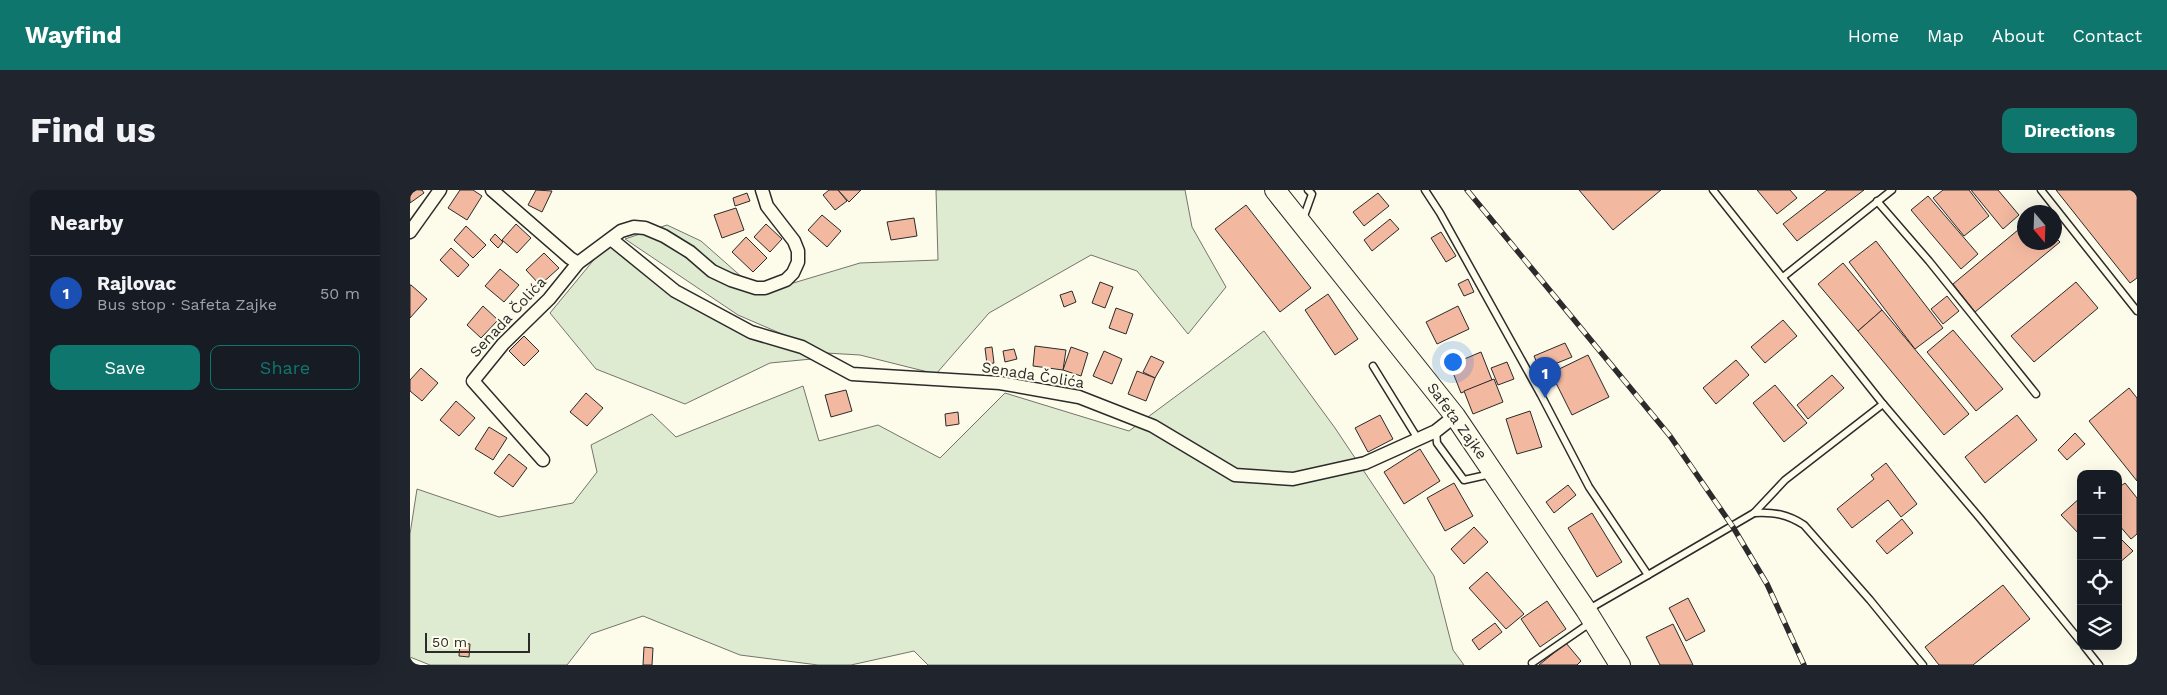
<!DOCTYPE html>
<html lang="en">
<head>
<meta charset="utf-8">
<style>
  :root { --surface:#171b24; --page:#20242c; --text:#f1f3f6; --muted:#9ea1a6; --line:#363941; --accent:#0f766e }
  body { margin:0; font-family:"Work Sans",sans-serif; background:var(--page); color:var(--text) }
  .controls { position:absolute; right:15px; bottom:15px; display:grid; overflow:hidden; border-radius:10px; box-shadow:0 5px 20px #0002 }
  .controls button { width:45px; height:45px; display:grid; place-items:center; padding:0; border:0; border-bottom:1px solid var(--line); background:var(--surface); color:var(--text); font:25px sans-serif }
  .compass { position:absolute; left:1607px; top:15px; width:45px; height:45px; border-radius:50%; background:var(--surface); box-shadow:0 5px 20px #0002; rotate:161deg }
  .scale { position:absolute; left:15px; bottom:12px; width:105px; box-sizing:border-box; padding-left:5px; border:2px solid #2b2b2b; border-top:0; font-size:14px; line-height:18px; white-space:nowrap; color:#2b2b2b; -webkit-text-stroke:4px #fdfbea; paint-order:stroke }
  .you { position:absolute; left:1042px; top:171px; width:18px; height:18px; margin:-12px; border:4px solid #fff; border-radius:50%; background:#1a73e8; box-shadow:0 0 0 8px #1a73e833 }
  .badge { display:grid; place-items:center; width:32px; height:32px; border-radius:50%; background:var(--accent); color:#fff; font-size:16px; font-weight:700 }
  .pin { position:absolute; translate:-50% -41px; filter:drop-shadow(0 1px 2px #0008) }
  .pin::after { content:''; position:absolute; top:26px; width:18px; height:15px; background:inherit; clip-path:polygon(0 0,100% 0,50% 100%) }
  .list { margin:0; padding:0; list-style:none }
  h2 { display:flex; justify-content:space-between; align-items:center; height:65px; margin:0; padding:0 20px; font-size:21px }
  h2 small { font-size:16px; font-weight:400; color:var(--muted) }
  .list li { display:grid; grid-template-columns:32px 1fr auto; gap:15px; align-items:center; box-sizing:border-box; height:75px; padding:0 20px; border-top:1px solid var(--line) }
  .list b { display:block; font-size:19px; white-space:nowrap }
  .list p { margin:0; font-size:16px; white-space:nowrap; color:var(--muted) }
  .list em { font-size:16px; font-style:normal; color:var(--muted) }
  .actions { display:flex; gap:10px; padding:15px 20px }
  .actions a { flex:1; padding:11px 0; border:1px solid var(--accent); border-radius:10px; text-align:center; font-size:18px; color:var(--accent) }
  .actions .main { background:var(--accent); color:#fff }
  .icon { flex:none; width:28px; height:28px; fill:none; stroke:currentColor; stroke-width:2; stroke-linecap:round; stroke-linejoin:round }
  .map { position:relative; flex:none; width:1727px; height:475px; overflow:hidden; border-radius:10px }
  header { display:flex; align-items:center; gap:30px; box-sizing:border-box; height:70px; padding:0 25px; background:var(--accent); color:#fff }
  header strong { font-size:24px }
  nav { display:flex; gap:28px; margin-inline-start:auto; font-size:18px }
  .intro { display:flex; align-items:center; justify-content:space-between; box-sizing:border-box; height:120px; padding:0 30px }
  h1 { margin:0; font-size:35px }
  .button { padding:12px 22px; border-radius:10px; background:var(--accent); color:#fff; font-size:18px; font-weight:700 }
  main { display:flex; gap:30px; padding:0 30px }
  aside { flex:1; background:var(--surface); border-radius:10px; box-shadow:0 5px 20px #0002 }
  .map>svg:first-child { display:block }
</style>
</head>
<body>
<header>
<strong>Wayfind</strong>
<nav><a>Home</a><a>Map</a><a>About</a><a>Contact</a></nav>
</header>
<div class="intro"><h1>Find us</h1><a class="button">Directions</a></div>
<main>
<aside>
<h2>Nearby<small></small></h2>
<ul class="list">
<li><span class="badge" style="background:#1a4fb4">1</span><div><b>Rajlovac</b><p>Bus stop · Safeta Zajke</p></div><em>50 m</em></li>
</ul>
<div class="actions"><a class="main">Save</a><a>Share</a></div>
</aside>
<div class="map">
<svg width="1727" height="475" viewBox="0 0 1727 475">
  <rect width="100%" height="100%" fill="#fdfbea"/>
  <!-- green -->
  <g fill="#deebd1" stroke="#74746e">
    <path d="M 526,0 L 775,0 L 782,37 L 816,97 L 778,144 L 727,81 L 681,65 L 579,123 L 526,184 L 450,165 L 416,163 L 328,125 L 215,49 L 257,35 L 291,51 L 350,103 L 450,73 L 528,70 Z"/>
    <path d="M 201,49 L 265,101 L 412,168 L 360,173 L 275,214 L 186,179 L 140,123 Z"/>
    <path d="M 854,141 L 925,238 L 1024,386 L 1043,460 L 1054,475 L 518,475 L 504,461 L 441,475 L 408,475 L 330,465 L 233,426 L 181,444 L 157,475 L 20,475 L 0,467 L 0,344 L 7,299 L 89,327 L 163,313 L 187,282 L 181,255 L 242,224 L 266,247 L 393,196 L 409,251 L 468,235 L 530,268 L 595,203 L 719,241 Z"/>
  </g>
  <!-- building -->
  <g fill="#f2b8a0" stroke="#2b2b2b">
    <path d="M 0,0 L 12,0 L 14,3 L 0,13 Z"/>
    <path d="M 50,0 L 63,0 L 72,6 L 57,30 L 38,18 Z"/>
    <path d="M 126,0 L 142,1 L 132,22 L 118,15 Z"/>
    <path d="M 419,0 L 428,0 L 437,11 L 425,20 L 413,5 Z"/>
    <path d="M 428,0 L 451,0 L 439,12 Z"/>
    <path d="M 1169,0 L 1251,0 L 1203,40 Z"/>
    <path d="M 1347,0 L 1380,0 L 1387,8 L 1367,24 Z"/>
    <path d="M 1417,0 L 1454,0 L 1387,51 L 1373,34 Z"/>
    <path d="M 1533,0 L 1559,0 L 1579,26 L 1554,46 L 1523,8 Z"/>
    <path d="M 1561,0 L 1588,0 L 1609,25 L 1593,39 Z"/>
    <path d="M 1646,0 L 1727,0 L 1727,88 L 1720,93 Z"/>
    <path d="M 337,3 L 340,11 L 325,16 L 323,8 Z"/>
    <path d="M 968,3 L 979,16 L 954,36 L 943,22 Z"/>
    <path d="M 1518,6 L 1568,64 L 1551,79 L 1501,20 Z"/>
    <path d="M 836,15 L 901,98 L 870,122 L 805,39 Z"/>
    <path d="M 326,18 L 334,40 L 312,48 L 304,25 Z"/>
    <path d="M 412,25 L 431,41 L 417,57 L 398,40 Z"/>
    <path d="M 504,28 L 507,46 L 481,50 L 477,32 Z"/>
    <path d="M 980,29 L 989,39 L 962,61 L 954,50 Z"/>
    <path d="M 106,34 L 121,48 L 107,63 L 92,50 Z"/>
    <path d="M 356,34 L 372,49 L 360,62 L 344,47 Z"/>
    <path d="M 1614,35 L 1614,52 L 1644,52 L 1644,46 L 1650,52 L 1565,122 L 1543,94 Z"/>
    <path d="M 56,36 L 76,55 L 63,68 L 44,50 Z"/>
    <path d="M 1031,42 L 1046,66 L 1036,72 L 1021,48 Z"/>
    <path d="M 85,44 L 93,52 L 88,58 L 80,50 Z"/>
    <path d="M 336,47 L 357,68 L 343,82 L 322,62 Z"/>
    <path d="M 1466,51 L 1533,138 L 1505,159 L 1439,72 Z"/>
    <path d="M 41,58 L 59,75 L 48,87 L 30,70 Z"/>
    <path d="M 134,63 L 149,78 L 130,95 L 116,80 Z"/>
    <path d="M 1433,73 L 1472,120 L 1448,141 L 1408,94 Z"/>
    <path d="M 90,79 L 109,95 L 94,112 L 75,96 Z"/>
    <path d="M 1058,89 L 1064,102 L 1054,106 L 1048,94 Z"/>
    <path d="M 690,92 L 703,97 L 695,118 L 682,113 Z"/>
    <path d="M 1666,92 L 1688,118 L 1624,172 L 1601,146 Z"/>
    <path d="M 1,95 L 17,109 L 0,128 L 0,95 Z"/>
    <path d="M 662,101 L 666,112 L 654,117 L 650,105 Z"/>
    <path d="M 918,104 L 948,149 L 925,165 L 895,120 Z"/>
    <path d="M 1537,106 L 1549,121 L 1533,134 L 1521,119 Z"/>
    <path d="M 73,116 L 88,130 L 71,148 L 57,135 Z"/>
    <path d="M 1048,116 L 1059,139 L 1027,154 L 1016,132 Z"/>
    <path d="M 706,118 L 723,124 L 716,144 L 699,138 Z"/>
    <path d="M 1472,120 L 1559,224 L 1534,245 L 1448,141 Z"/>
    <path d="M 1373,130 L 1387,146 L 1355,173 L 1341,157 Z"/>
    <path d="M 1543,140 L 1593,199 L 1566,221 L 1517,162 Z"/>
    <path d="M 114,146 L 129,161 L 114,176 L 99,161 Z"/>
    <path d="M 1155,153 L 1162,167 L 1130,180 L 1124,166 Z"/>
    <path d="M 625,156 L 656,160 L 653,180 L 623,176 Z"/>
    <path d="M 582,157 L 584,173 L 577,174 L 575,158 Z"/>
    <path d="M 661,157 L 678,163 L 671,186 L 653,180 Z"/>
    <path d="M 604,159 L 607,169 L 595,172 L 593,161 Z"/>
    <path d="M 694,161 L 712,169 L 702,194 L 683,186 Z"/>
    <path d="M 1071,162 L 1082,190 L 1051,203 L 1040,175 Z"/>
    <path d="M 1178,165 L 1199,207 L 1162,225 L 1141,183 Z"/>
    <path d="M 741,166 L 754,172 L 745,188 L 733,182 Z"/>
    <path d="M 1326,170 L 1339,185 L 1306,214 L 1293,198 Z"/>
    <path d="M 1097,172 L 1104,189 L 1088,195 L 1081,178 Z"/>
    <path d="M 11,178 L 28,193 L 12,211 L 0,201 L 0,190 Z"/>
    <path d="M 727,181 L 745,188 L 736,211 L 718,204 Z"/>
    <path d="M 1422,185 L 1434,198 L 1398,229 L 1387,215 Z"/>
    <path d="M 1084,189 L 1093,212 L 1063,224 L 1054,201 Z"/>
    <path d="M 1365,195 L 1397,233 L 1374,252 L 1343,213 Z"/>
    <path d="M 1719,198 L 1727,208 L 1727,291 L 1679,231 Z"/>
    <path d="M 436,200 L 442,221 L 421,227 L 415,205 Z"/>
    <path d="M 176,203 L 193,218 L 177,236 L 160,222 Z"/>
    <path d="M 46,211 L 65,228 L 49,246 L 30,230 Z"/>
    <path d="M 1120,221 L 1132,257 L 1107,264 L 1096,229 Z"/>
    <path d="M 548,222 L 549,234 L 536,236 L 535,224 Z"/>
    <path d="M 970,225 L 983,249 L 958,262 L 945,238 Z"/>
    <path d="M 1607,225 L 1627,250 L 1575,293 L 1555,267 Z"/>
    <path d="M 79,237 L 97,248 L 83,270 L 65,259 Z"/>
    <path d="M 1665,243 L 1675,254 L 1657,270 L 1648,260 Z"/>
    <path d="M 1010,259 L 1030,291 L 994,314 L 974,282 Z"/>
    <path d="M 99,264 L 117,278 L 103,297 L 84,283 Z"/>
    <path d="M 1476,273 L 1507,314 L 1491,327 L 1478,310 L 1442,338 L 1427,319 L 1464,289 L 1461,285 Z"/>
    <path d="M 1044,293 L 1063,326 L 1035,341 L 1017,308 Z"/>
    <path d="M 1715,293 L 1727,308 L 1727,344 L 1721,349 L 1708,334 L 1708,298 Z"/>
    <path d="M 1158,295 L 1166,305 L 1144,323 L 1136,312 Z"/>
    <path d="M 1671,307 L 1671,346 L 1651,325 Z"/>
    <path d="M 1182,323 L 1212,372 L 1187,387 L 1158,338 Z"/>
    <path d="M 1492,329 L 1503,343 L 1477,364 L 1466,351 Z"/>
    <path d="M 1064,337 L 1078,352 L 1054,374 L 1041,359 Z"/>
    <path d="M 1708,346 L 1723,361 L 1708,374 Z"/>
    <path d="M 1077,382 L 1114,424 L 1096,439 L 1059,398 Z"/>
    <path d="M 1593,395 L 1620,429 L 1563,475 L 1529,475 L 1515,457 Z"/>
    <path d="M 1278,408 L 1295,441 L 1276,451 L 1259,418 Z"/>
    <path d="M 1137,411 L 1156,439 L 1130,457 L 1111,429 Z"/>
    <path d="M 1085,433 L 1092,442 L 1069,460 L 1062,450 Z"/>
    <path d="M 1263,434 L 1283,475 L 1250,475 L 1236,447 Z"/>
    <path d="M 50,453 L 60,454 L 59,467 L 49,466 Z"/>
    <path d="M 1156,453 L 1171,471 L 1167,475 L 1129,475 Z"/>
    <path d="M 234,457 L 243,458 L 242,475 L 233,475 Z"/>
  </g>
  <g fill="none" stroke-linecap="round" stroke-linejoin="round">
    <!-- lane casing -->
    <g stroke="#2b2b2b" stroke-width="9">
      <g id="lane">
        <path d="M 1015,0 L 1030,23 L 1131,205 L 1179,297 L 1238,385 L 1179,419"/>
        <path d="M 1303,0 L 1473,214 L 1569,327 L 1671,452"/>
        <path d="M 1631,0 L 1727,121"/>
        <path d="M 1467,11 L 1519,71 L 1626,204"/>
        <path d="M 893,29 L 902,4 L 898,0"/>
        <path d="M 1373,87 L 1482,0"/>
        <path d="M 963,176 L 1008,249"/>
        <path d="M 1026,241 L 1027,253 L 1054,290 L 1081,284"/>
        <path d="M 1344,323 C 1364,322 1377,324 1394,335 L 1460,410 L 1513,475"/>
        <path d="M 1238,385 L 1344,323 L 1375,290 L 1473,214"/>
        <path d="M 1674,456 L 1689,475"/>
        <path d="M 1122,473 L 1180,433"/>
      </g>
    </g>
    <!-- street casing -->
    <g stroke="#2b2b2b" stroke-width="15">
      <g id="street">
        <path d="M 82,0 L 160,68 L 168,73"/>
        <path d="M 0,42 L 30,0"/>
        <path d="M 201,49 L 265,101 L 341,142 L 392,157 L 442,184 L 590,193 L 669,207 L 743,236 L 825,285 L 883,289 L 955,273 L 1026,241 L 1045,226"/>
        <path d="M 133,270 L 63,191 L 93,154 L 139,109 L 168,73 L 211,41 L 224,37 L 235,38 L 254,46 L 280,62 L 302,81 L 321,90 L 346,98 L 355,98 L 376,90 L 383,83 L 388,72 L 388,61 L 384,51 L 357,16 L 352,0"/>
      </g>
    </g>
    <!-- primary casing -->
    <g stroke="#2b2b2b" stroke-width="22">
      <path id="primary" d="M 865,0 L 1045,226 L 1176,420 L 1210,475"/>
    </g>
    <!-- lane -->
    <use href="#lane" stroke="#fdfbea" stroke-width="6"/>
    <!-- street -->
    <use href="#street" stroke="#fdfbea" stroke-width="12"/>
    <!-- primary -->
    <use href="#primary" stroke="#fdfbea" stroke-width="20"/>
    <!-- rail casing -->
    <g stroke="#2b2b2b" stroke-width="5.5">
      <path id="rail" d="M 1057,0 L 1260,246 L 1323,337 L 1357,394 L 1394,475"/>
    </g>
    <!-- rail -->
    <use href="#rail" stroke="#fdfbea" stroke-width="4" stroke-dasharray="11" stroke-linecap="butt"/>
  </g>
  <g text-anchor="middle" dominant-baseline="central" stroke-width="4" stroke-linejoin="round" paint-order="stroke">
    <!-- street labels -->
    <g font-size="15" fill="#2b2b2b" stroke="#fdfbea">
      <text transform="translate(98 127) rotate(-47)">Senada Čolića</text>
      <text transform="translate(623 185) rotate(9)">Senada Čolića</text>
      <text transform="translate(1047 231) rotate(54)">Safeta Zajke</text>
    </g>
  </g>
</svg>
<div class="controls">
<button>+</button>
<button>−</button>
<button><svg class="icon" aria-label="locate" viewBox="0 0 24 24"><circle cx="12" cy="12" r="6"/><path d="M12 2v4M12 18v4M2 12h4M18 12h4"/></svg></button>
<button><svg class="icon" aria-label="layers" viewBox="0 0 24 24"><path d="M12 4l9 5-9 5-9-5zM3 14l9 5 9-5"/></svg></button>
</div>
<svg class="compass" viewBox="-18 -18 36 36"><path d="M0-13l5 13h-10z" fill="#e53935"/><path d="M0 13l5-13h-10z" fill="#9ea1a6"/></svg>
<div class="scale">50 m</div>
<div class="you"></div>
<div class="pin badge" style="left:1135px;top:208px;background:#1a4fb4">1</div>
</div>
</main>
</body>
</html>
